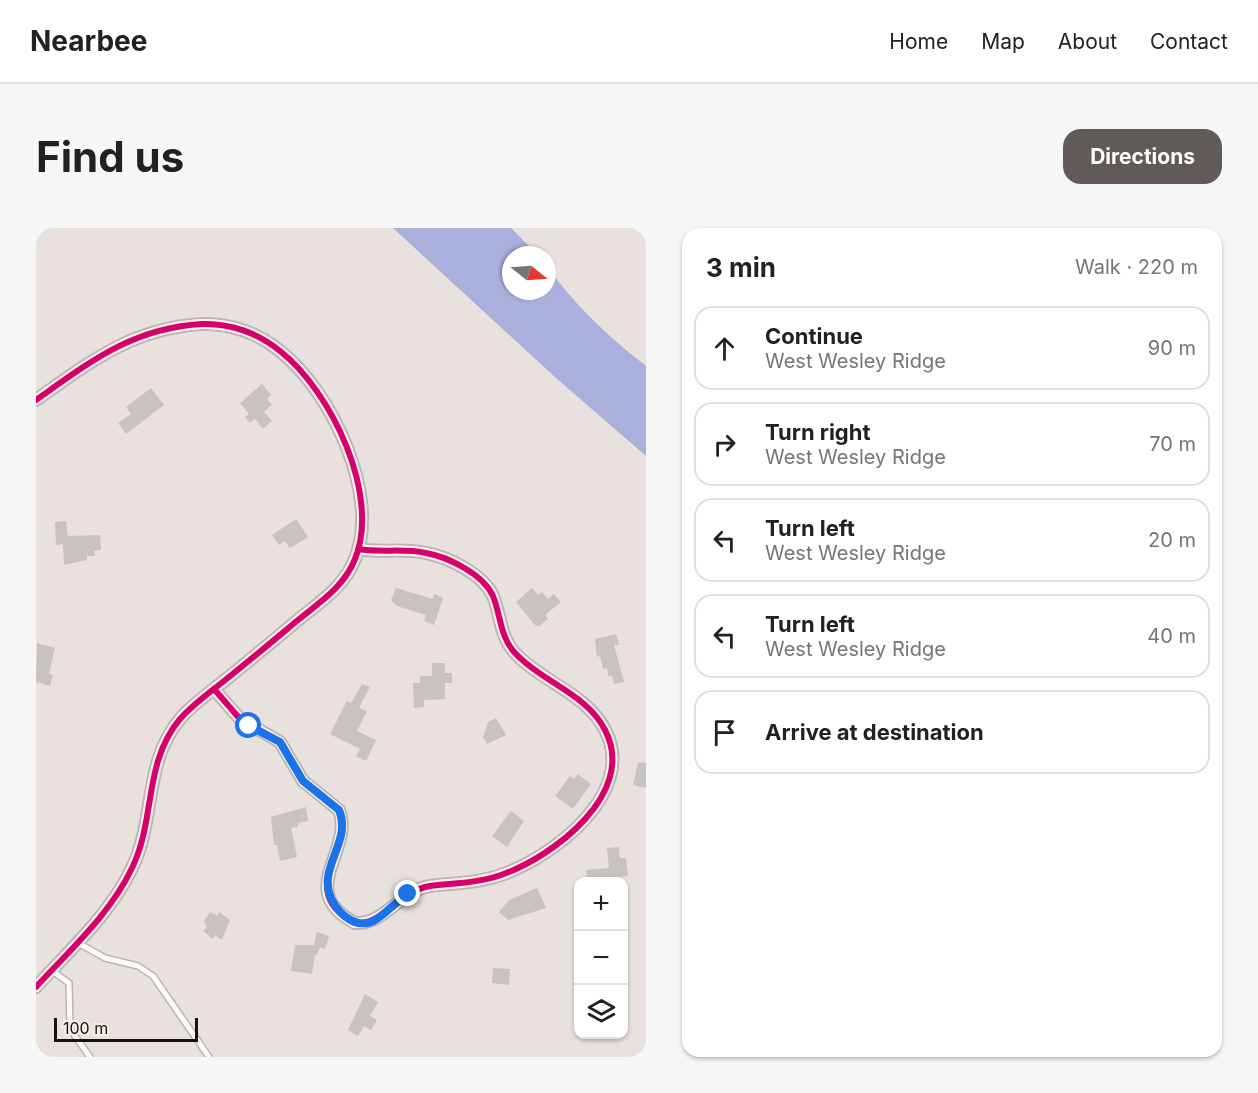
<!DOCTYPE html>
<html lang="en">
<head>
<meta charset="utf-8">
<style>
  :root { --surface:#fff; --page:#f6f6f6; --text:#202124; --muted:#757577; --line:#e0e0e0; --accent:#605b59 }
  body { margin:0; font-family:Inter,sans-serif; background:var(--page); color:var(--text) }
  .controls { position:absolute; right:18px; bottom:18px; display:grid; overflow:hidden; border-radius:12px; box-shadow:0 2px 4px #0004 }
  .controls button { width:54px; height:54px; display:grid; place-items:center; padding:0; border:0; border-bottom:2px solid var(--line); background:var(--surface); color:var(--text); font:30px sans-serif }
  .compass { position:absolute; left:466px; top:18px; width:54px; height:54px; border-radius:50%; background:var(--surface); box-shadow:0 2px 4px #0004; rotate:107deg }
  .scale { position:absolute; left:18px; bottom:15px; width:144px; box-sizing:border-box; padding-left:6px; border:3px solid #171311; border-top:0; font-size:16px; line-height:21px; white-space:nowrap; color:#171311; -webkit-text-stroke:4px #faede7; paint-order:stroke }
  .stop { position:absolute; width:18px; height:18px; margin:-14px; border:4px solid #1a73e8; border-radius:50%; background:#fff }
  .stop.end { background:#1a73e8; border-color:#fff; box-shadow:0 2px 6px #0008 }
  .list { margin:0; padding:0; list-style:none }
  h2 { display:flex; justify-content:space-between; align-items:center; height:78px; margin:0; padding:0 24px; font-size:26px }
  h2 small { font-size:20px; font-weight:400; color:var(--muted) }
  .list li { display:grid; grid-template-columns:39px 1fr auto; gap:18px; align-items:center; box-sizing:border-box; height:84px; margin:0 12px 12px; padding:0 12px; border:2px solid var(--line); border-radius:18px }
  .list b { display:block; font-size:22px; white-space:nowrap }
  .list p { margin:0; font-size:20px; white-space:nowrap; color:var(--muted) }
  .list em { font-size:20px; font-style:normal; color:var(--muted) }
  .icon { flex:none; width:33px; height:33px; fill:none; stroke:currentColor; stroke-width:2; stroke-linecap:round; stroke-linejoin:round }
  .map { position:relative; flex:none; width:610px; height:829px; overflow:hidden; border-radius:18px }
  header { display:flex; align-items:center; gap:36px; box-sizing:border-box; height:84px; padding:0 30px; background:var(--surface); border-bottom:2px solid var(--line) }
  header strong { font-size:28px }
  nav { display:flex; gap:33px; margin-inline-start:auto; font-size:21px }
  .intro { display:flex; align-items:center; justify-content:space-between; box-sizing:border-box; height:144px; padding:0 36px }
  h1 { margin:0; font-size:42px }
  .button { padding:15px 27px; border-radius:18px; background:var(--accent); color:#fff; font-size:21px; font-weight:700 }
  main { display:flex; gap:36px; padding:0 36px }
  aside { flex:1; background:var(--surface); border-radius:18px; box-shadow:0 2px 4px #0004 }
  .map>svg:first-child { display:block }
</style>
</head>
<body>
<header>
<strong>Nearbee</strong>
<nav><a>Home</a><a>Map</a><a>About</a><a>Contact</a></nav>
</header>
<div class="intro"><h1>Find us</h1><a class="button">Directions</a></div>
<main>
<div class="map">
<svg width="610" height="829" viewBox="0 0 610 829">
  <rect width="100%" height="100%" fill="#e8e1de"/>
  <!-- water -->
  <path fill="#a9b0db" d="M 357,0 L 475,0 L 502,27 L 475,27 L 475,63 L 511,63 L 511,38 C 538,77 573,109 610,138 L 610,228 L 520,150 Z"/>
  <!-- building -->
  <g fill="#c8c3c1">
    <path d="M 226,156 L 235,167 L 231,171 L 236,177 L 228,184 L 236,193 L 227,201 L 219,191 L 214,195 L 209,189 L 213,186 L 204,175 Z"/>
    <path d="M 115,160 L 128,177 L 90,206 L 82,195 L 95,186 L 90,179 Z"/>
    <path d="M 260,291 L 272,309 L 254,320 L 249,313 L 243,317 L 236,307 Z"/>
    <path d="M 30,293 L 32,308 L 64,307 L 65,322 L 58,323 L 59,328 L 51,328 L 51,332 L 28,337 L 27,316 L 20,317 L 19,294 Z"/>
    <path d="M 360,360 L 397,371 L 398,366 L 407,370 L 398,397 L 388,393 L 390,387 L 361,378 L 355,372 Z"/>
    <path d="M 496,360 L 502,367 L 506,364 L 512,371 L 518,366 L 525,374 L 509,387 L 512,391 L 503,398 L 499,397 L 480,374 Z"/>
    <path d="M 580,406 L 583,417 L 578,417 L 588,454 L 578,456 L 576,448 L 572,448 L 571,440 L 567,441 L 564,428 L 561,429 L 559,411 Z"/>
    <path d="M 1,415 L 19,420 L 13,446 L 17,447 L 14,458 L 0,454 Z"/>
    <path d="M 396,435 L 409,435 L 409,445 L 416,445 L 416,455 L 409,455 L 409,471 L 388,472 L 388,479 L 378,480 L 377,455 L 384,455 L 384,448 L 396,448 Z"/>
    <path d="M 326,456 L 334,459 L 323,480 L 331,483 L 321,503 L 340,512 L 330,533 L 320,528 L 324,521 L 294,506 L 311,473 L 315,475 Z"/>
    <path d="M 460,490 L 470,507 L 451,516 L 447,509 L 452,494 Z"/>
    <path d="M 602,534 L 610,535 L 610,560 L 597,557 Z"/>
    <path d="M 542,546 L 555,556 L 537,581 L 519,568 L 534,548 L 538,551 Z"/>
    <path d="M 270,579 L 272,593 L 262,595 L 262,599 L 255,600 L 261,629 L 244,633 L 241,617 L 238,617 L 235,589 Z"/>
    <path d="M 475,583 L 488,593 L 471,619 L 456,608 Z"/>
    <path d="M 583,619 L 584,630 L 590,630 L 592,648 L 577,650 L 577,654 L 551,654 L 550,642 L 573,640 L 571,620 Z"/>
    <path d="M 501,660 L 510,680 L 472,692 L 463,684 L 473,672 Z"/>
    <path d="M 174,684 L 181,688 L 183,684 L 194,692 L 186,712 L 179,707 L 177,711 L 167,703 L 171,699 L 168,693 Z"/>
    <path d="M 281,704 L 293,708 L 289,721 L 284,719 L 281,727 L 279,727 L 276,746 L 255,743 L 259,717 L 278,717 Z"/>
    <path d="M 457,740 L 474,741 L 473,757 L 456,755 Z"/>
    <path d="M 329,766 L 342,774 L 334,788 L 341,792 L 335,802 L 328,798 L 322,808 L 312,802 Z"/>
  </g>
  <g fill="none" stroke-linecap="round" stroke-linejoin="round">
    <!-- service casing -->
    <g stroke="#bbb6b4" stroke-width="8">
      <g id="service">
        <path d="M 42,715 L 69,730 L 102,738 L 117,748 L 173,829"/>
        <path d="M 15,742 L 33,755 L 34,801 L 54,829"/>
      </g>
    </g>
    <!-- minor casing -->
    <g stroke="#bbb6b4" stroke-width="14">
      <g id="minor">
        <path d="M 0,172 C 54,134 96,100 166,96 C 194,95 222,105 244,123 C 295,163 345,267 319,331 C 308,359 284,374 262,392 C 238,412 213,433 188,453 C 173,465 157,476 144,491 C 107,535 120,591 96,640 C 75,685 34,722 0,759"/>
        <path d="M 178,461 L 204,491 L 244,514 L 267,553 L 303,582 C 319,622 258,663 319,695 C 349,697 363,663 394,658 C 418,655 442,655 465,647 C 517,629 602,565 569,502 C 551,466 506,454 480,426 C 464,410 465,388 457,368 C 447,346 412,329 390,325 C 368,320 345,325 322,321"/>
      </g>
    </g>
    <!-- service -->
    <use href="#service" stroke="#fcfafa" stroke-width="5"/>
    <!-- minor -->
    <use href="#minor" stroke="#fcfafa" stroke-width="10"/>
    <!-- cycleway casing -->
    <g stroke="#faede7" stroke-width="10">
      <g id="cycleway">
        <path d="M 0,172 C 54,134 96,100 166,96 C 194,95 222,105 244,123 C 295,163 345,267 319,331 C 308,359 284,374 262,392 C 238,412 213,433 188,453 C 173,465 157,476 144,491 C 107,535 120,591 96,640 C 75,685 34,722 0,759"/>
        <path d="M 178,461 L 204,491 L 244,514 L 267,553 L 303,582 C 319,622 258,663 319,695 C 349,697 363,663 394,658 C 418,655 442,655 465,647 C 517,629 602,565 569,502 C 551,466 506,454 480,426 C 464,410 465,388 457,368 C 447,346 412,329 390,325 C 368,320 345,325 322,321"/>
      </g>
    </g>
    <!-- cycleway -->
    <use href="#cycleway" stroke="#d6006c" stroke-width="6"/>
  </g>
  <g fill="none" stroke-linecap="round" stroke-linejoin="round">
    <!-- route -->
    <path stroke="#1a73e8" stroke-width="8" d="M 213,498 L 244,514 L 267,553 L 303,582 C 317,615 278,641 297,674 C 301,681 306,687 313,691 C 321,696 331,697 339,692 C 351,685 360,673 372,666"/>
  </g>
</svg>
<div class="controls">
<button>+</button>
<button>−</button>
<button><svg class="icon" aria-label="layers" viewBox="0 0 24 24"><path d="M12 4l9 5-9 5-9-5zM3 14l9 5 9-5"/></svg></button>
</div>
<svg class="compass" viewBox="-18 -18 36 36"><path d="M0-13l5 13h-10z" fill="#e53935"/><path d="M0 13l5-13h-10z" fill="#757577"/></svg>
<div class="scale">100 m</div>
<div class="stop" style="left:213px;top:498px"></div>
<div class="stop end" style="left:372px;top:666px"></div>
</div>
<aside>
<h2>3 min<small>Walk · 220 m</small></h2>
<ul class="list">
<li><svg class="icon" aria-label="ahead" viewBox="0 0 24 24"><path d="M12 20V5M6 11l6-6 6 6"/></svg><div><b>Continue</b><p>West Wesley Ridge</p></div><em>90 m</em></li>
<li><svg class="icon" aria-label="right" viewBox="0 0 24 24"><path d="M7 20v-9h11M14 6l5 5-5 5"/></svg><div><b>Turn right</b><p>West Wesley Ridge</p></div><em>70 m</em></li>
<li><svg class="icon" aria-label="left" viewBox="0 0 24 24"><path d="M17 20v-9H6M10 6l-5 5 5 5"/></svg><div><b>Turn left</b><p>West Wesley Ridge</p></div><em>20 m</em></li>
<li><svg class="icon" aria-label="left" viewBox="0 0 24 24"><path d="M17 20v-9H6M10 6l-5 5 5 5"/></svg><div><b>Turn left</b><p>West Wesley Ridge</p></div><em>40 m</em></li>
<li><svg class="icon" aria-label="arrive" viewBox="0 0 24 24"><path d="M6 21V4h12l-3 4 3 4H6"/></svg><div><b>Arrive at destination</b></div></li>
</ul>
</aside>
</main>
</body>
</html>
